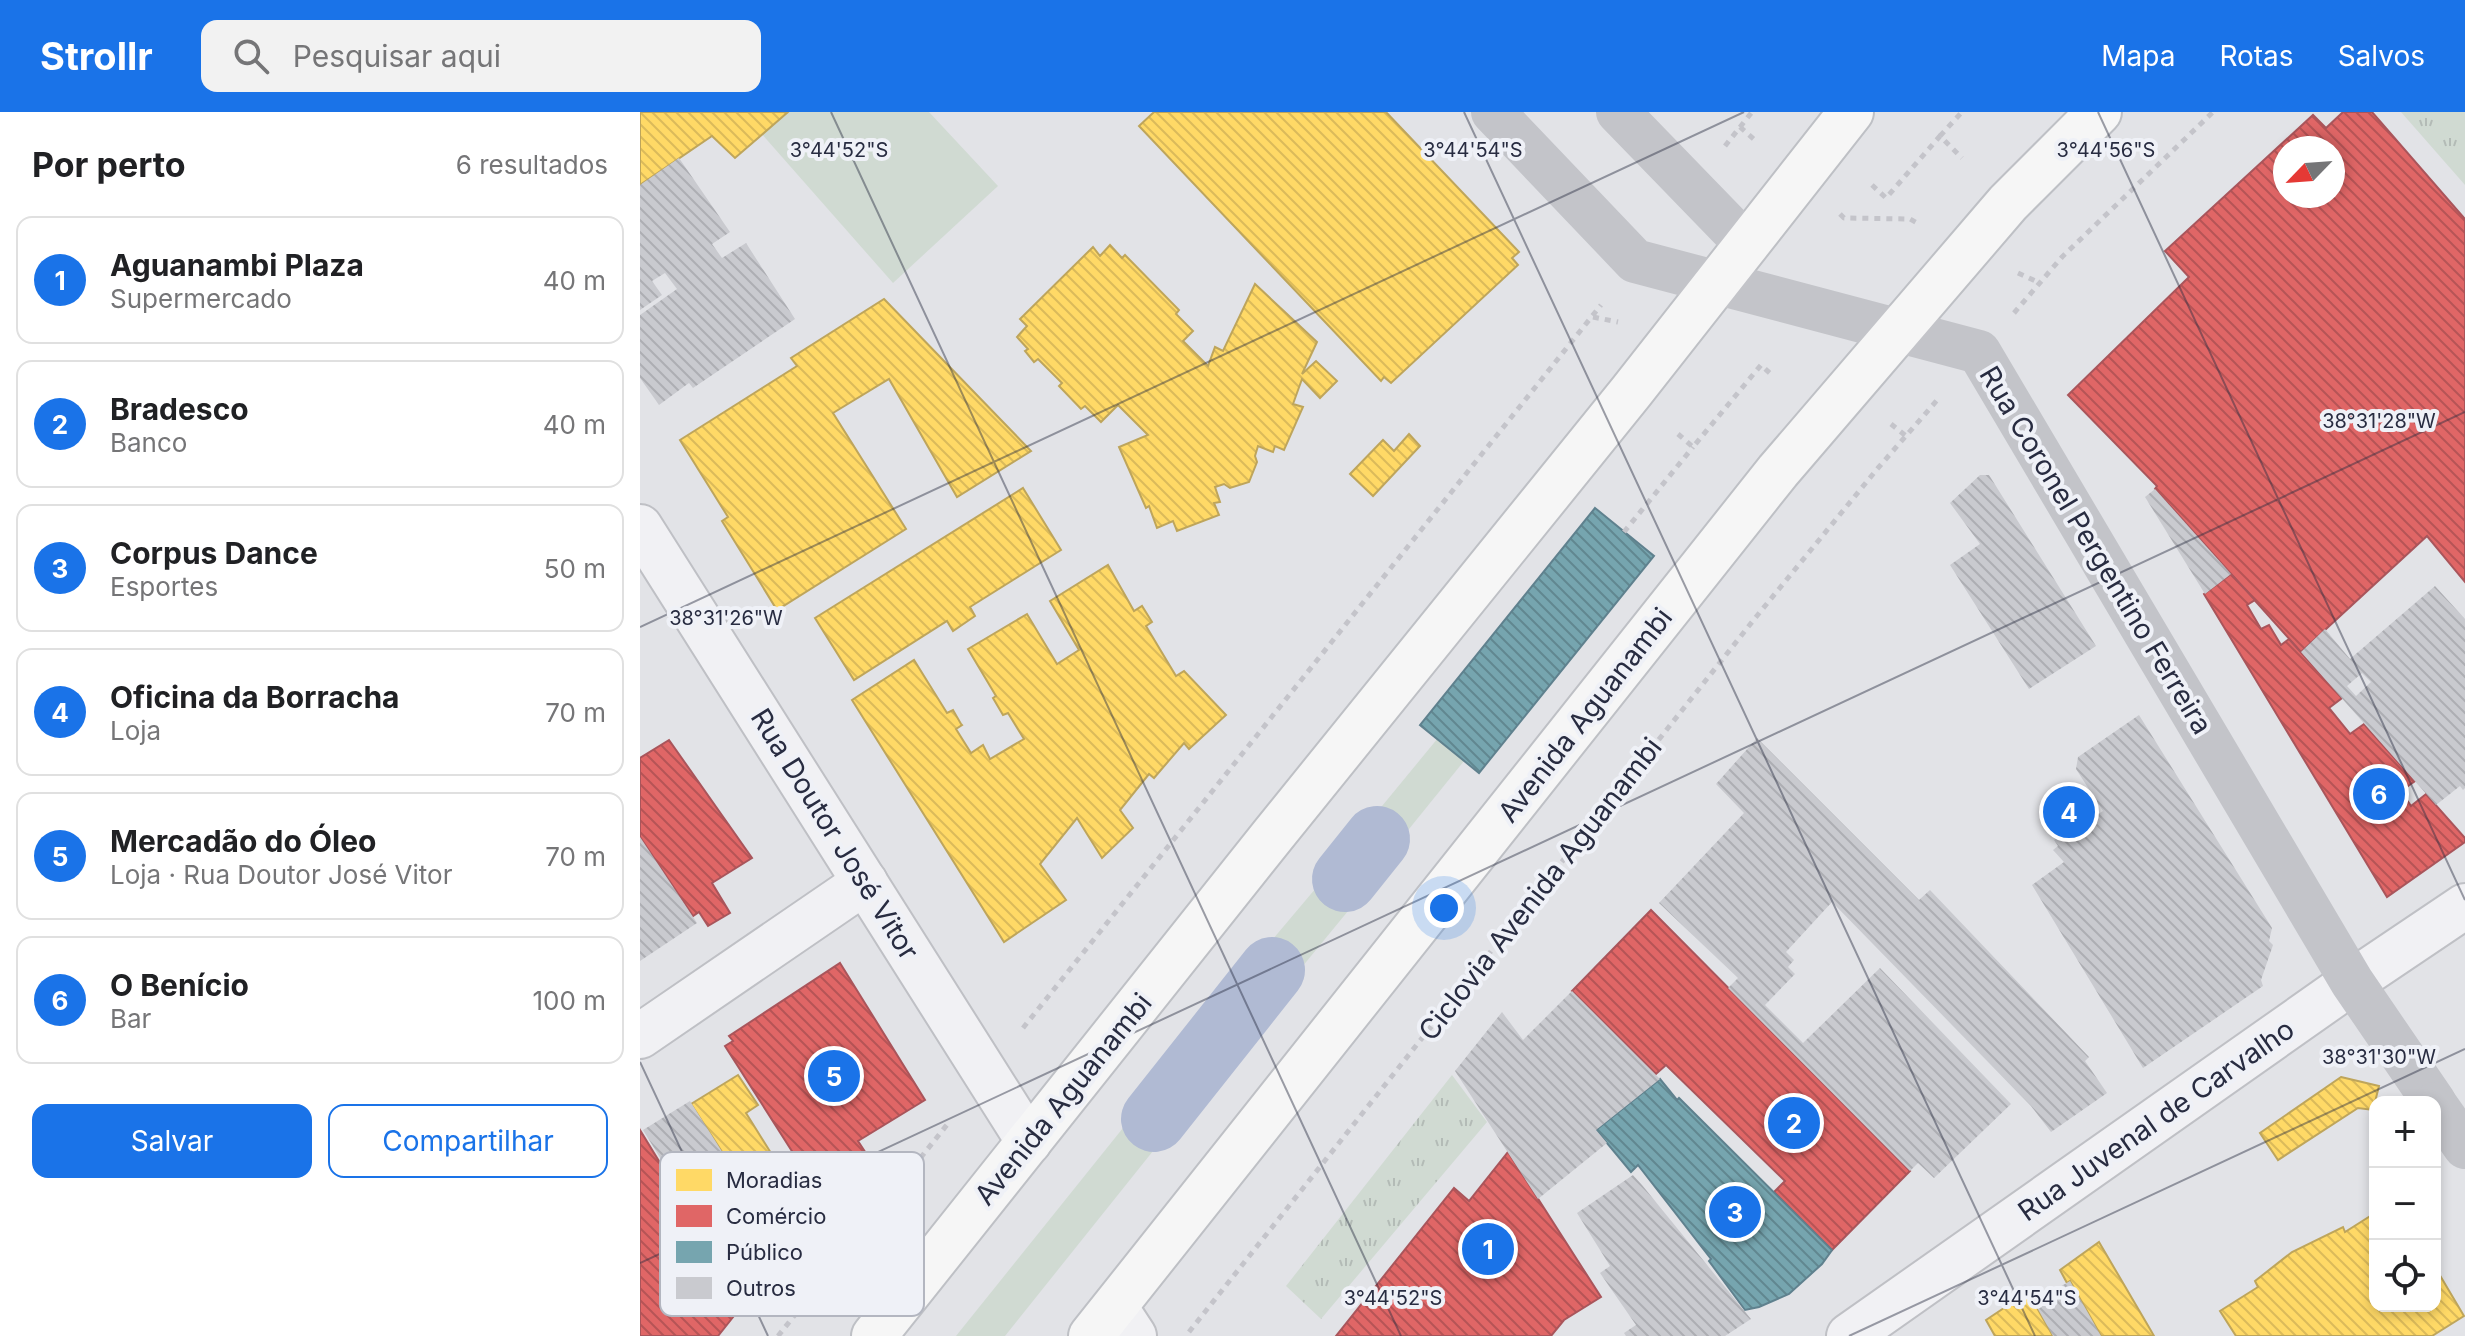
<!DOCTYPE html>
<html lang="pt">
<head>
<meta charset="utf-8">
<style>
  :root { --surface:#fff; --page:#f2f2f2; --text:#202124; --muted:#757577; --line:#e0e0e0; --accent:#1a73e8 }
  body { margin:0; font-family:Inter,sans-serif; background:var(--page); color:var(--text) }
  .controls { position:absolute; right:24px; bottom:24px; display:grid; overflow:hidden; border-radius:16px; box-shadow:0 4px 12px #0003 }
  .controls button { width:72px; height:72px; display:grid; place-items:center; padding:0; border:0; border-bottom:2px solid var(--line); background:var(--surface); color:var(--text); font:40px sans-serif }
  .compass { position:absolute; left:1633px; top:24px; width:72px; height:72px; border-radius:50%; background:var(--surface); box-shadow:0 4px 12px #0003; rotate:245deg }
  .you { position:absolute; left:804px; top:796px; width:28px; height:28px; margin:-20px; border:6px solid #fff; border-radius:50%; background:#1a73e8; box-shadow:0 0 0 12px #1a73e833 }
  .badge { display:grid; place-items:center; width:52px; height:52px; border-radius:50%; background:var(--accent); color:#fff; font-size:26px; font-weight:700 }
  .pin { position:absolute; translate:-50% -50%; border:4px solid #fff; box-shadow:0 2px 8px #0006 }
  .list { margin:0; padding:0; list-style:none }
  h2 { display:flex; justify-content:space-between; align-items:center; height:104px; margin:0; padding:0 32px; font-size:34px }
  h2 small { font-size:26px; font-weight:400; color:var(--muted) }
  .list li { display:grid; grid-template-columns:52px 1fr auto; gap:24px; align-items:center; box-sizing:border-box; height:128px; margin:0 16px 16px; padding:0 16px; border:2px solid var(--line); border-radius:16px }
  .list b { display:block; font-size:30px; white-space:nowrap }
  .list p { margin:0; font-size:26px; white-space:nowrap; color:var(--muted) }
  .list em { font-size:26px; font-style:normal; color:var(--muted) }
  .actions { display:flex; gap:16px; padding:24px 32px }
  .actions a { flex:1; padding:18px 0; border:2px solid var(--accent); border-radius:16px; text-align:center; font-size:28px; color:var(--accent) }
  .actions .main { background:var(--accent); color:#fff }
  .icon { flex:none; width:44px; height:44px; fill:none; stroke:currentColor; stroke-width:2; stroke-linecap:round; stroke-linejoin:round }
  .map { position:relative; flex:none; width:1825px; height:1224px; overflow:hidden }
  header { display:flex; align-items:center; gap:48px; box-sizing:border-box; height:112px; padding:0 40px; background:var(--accent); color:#fff }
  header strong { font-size:38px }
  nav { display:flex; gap:44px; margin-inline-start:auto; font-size:28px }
  .search { width:560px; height:72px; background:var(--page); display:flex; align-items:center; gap:20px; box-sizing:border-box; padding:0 28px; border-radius:16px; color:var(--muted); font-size:30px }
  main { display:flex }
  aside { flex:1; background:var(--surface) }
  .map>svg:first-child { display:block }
</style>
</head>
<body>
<header>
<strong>Strollr</strong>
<div class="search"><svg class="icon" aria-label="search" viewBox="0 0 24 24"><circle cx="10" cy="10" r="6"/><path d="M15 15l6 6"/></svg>Pesquisar aqui</div>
<nav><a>Mapa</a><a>Rotas</a><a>Salvos</a></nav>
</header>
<main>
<aside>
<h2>Por perto<small>6 resultados</small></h2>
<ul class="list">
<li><span class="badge">1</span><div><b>Aguanambi Plaza</b><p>Supermercado</p></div><em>40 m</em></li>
<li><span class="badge">2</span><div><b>Bradesco</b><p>Banco</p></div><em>40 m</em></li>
<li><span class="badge">3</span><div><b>Corpus Dance</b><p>Esportes</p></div><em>50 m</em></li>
<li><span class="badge">4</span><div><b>Oficina da Borracha</b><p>Loja</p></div><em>70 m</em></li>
<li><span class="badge">5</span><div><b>Mercadão do Óleo</b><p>Loja · Rua Doutor José Vitor</p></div><em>70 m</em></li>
<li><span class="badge">6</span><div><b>O Benício</b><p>Bar</p></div><em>100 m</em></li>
</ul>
<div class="actions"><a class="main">Salvar</a><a>Compartilhar</a></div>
</aside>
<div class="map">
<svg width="1825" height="1224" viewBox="0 0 1825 1224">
  <defs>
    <pattern id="grass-tufts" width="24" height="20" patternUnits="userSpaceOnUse" patternTransform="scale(2)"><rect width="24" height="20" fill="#d0dad2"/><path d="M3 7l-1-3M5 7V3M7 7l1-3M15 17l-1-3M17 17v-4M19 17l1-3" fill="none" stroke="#b3bbb6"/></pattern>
    <pattern id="homes-back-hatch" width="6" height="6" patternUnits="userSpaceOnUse" patternTransform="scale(2)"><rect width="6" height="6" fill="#ffd966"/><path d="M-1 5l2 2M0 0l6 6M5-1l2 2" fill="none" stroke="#dbba5a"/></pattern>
    <pattern id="shops-back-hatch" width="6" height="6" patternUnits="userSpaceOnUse" patternTransform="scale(2)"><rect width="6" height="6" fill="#e06666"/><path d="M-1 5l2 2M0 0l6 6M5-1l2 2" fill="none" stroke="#b65456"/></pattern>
    <pattern id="public-back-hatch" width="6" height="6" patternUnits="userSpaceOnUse" patternTransform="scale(2)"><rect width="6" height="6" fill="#76a5af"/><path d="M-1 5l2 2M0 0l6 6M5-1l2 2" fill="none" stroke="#618790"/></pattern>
    <pattern id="building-back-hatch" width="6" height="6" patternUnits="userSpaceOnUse" patternTransform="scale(2)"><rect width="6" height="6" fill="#c9cacf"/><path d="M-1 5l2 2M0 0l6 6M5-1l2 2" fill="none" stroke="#adaeb3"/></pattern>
  </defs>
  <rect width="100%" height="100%" fill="#e2e3e7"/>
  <!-- grass -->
  <g fill="url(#grass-tufts)">
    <path d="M 1761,0 L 1825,0 L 1825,73 Z"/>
    <path d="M 812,963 L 847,1010 L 681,1207 L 646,1174 Z"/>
  </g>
  <!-- garden -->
  <g fill="#d0dad2">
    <path d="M 108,0 L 289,0 L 358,74 L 253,171 L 105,3 Z"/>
    <path d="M 798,626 L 824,649 L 752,738 L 724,716 Z"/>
    <path d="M 692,757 L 722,782 L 648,872 L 617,846 Z"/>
    <path d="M 499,996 L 529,1019 L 365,1224 L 316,1224 Z"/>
  </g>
  <!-- homes -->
  <g fill="url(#homes-back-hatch)" stroke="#bea55b" stroke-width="2">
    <path d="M 0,0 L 148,0 L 95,46 L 72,24 L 0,73 Z"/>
    <path d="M 514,0 L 746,0 L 879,140 L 872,146 L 878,153 L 751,271 L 744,265 L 741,269 L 499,14 Z"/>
    <path d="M 470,133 L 482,146 L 485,143 L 539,198 L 536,202 L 553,219 L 543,229 L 568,254 L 575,235 L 583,239 L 615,172 L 677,230 L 662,262 L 676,249 L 697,269 L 680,286 L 662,267 L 653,292 L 663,295 L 644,338 L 635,334 L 633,340 L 618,334 L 615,344 L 617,350 L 609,370 L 590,376 L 584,372 L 575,375 L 580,390 L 574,391 L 579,403 L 537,419 L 533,409 L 517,416 L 509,394 L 506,396 L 479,335 L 508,323 L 478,293 L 461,310 L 445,294 L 441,297 L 419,274 L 422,271 L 398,247 L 394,250 L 385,239 L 388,237 L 377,225 L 387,214 L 380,207 L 453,135 L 460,144 Z"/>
    <path d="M 244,187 L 391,339 L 317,385 L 249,267 L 193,301 L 266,417 L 137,498 L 82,409 L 88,405 L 40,328 L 157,254 L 151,246 Z"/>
    <path d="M 769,322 L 780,334 L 733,384 L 710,362 L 743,328 L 754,339 Z"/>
    <path d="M 383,376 L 421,438 L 330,495 L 335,504 L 313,519 L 307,509 L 214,568 L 175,506 Z"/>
    <path d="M 468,453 L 494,499 L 502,494 L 512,510 L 506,514 L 536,564 L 544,559 L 586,603 L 549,637 L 544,631 L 514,666 L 509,662 L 480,698 L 493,716 L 462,746 L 437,706 L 400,752 L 426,788 L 364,830 L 212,588 L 274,548 L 307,601 L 313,598 L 321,612 L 322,613 L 316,617 L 331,641 L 343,633 L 350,647 L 384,627 L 368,601 L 363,603 L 353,586 L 356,584 L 328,537 L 387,502 L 417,552 L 439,538 L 410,489 Z"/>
    <path d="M 98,963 L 118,993 L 106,1001 L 144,1062 L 110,1083 L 51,992 Z"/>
    <path d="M 1701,965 L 1739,974 L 1733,998 L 1718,996 L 1638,1048 L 1620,1021 Z"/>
    <path d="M 1735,1101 L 1735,1194 L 1795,1194 L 1795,1155 L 1824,1204 L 1792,1224 L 1596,1224 L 1580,1199 L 1618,1175 L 1615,1169 L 1652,1140 L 1703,1115 L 1705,1120 Z"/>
    <path d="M 1459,1130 L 1510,1217 L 1514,1224 L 1461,1224 L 1430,1169 L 1427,1171 L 1420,1158 Z"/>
    <path d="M 1388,1180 L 1413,1224 L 1355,1224 L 1346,1208 Z"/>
  </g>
  <!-- shops -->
  <g fill="url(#shops-back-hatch)" stroke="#a9555b" stroke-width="2" fill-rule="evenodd">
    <path d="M 1703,0 L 1732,0 L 1825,107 L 1825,470 L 1787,424 L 1661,540 L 1515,377 L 1517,374 L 1428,283 L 1549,165 L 1525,139 L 1673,3 L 1686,16 ZM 1645,36 L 1693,36 L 1693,84 L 1645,84 Z"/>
    <path d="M 1591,462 L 1615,488 L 1607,493 L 1621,517 L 1629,513 L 1641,533 L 1649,527 L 1702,586 L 1689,596 L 1710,622 L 1724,612 L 1775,669 L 1761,679 L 1771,694 L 1786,682 L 1825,726 L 1825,730 L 1747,785 L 1564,482 Z"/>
    <path d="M 29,628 L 112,746 L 72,771 L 90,801 L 68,814 L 59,800 L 53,804 L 0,725 L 0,646 Z"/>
    <path d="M 1011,798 L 1270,1059 L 1192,1138 L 1134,1080 L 1145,1069 L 1026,953 L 1016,962 L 932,879 Z"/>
    <path d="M 200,851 L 285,988 L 218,1029 L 231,1049 L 204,1065 L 210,1071 L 192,1093 L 178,1080 L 85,934 L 93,929 L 89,924 Z"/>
    <path d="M 0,1018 L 105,1190 L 78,1224 L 0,1224 Z"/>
    <path d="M 868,1040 L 961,1185 L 924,1208 L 911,1224 L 696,1224 L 814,1076 L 829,1089 Z"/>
  </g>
  <!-- public -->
  <g fill="url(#public-back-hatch)" stroke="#5f818e" stroke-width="2">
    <path d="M 955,396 L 1014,444 L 839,661 L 780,613 Z"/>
    <path d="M 1020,967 L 1037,988 L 1039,986 L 1192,1138 L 1182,1152 L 1149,1182 L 1119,1195 L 1105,1198 L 1069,1149 L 1071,1147 L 998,1053 L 991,1060 L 956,1018 Z"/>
  </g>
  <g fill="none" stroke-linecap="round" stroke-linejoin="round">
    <!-- canal -->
    <g stroke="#b0bad3" stroke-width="66">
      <path d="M 705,767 L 737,727"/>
      <path d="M 514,1007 L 632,858"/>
    </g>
  </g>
  <!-- building -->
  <g fill="url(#building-back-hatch)" fill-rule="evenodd">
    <path d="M 39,46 L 90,120 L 72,132 L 82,146 L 106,131 L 155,207 L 53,276 L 49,271 L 19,293 L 0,266 L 0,203 L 37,177 L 25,161 L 12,169 L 22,183 L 0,198 L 0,73 Z"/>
    <path d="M 1340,363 L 1349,363 L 1456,534 L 1389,577 L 1310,453 L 1340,432 L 1310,391 Z"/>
    <path d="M 1515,377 L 1591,462 L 1565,482 L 1505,385 Z"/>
    <path d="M 1795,474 L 1825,507 L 1825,676 L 1823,678 L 1820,674 L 1796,693 L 1661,540 L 1685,517 L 1710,547 ZM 1722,561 L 1731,570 L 1716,584 L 1707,574 Z"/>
    <path d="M 1499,603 L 1632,816 L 1629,829 L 1633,833 L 1621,868 L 1623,874 L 1503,956 L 1392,773 L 1424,750 L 1413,738 L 1418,734 L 1414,728 L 1463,699 L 1436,657 L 1438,645 Z"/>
    <path d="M 1117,626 L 1279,788 L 1290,778 L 1449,945 L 1445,949 L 1467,981 L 1411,1020 L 1391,994 L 1192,790 L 1146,840 L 1154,848 L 1148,855 L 1155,862 L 1125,893 L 1163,931 L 1240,856 L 1371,992 L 1294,1066 L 1278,1051 L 1270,1059 L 1088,876 L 1098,866 L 1019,791 L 1104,701 L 1076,672 Z"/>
    <path d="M 0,725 L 57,811 L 0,849 Z"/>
    <path d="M 932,879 L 1020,967 L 956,1018 L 967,1031 L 898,1087 L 815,959 L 862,900 L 883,928 Z"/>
    <path d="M 50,989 L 148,1144 L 109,1191 L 60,1110 L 68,1104 L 60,1091 L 51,1096 L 3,1018 Z"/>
    <path d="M 993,1063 L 1002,1073 L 1111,1207 L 1085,1224 L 986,1224 L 984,1221 L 996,1213 L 960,1161 L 970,1154 L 937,1101 Z"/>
    <path d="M 1430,1169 L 1461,1224 L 1413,1224 L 1394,1190 Z"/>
  </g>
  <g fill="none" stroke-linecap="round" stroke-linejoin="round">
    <!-- street casing -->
    <g stroke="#bfc0c5" stroke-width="48">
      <g id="street">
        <path d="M 0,415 L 389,1030"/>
        <path d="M 0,924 L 225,770"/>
        <path d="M 475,1195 L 494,1224"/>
        <path d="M 1209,1224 L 1712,870 L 1825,794"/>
      </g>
    </g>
    <!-- primary casing -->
    <g stroke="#bec0c5" stroke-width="48">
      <g id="primary">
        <path d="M 234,1224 L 633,723 L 991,280 L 1211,0"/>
        <path d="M 451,1224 L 1138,359 L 1368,91 L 1459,0"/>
      </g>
    </g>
    <!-- path -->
    <g stroke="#c4c4ca" stroke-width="5" stroke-dasharray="6 6" stroke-linecap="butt">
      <path d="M 1100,15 L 1117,30"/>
      <path d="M 1300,24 L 1322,0"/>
      <path d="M 1085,34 L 1112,0"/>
      <path d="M 1232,73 L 1246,86 L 1300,24 L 1322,46"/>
      <path d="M 1200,102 L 1204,106 L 1270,107 L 1279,112"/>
      <path d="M 1378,161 L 1400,171"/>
      <path d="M 1374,201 L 1422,145 L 1573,0"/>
      <path d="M 953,205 L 978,210"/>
      <path d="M 1251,312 L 1266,324"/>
      <path d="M 1038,322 L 1053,335 L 1121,253 L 1133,264"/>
      <path d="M 984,420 L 1053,335"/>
      <path d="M 383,916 L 961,193"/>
      <path d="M 549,1220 L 1116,505 L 1238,356 L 1299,286"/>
      <path d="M 138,1224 L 310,1009"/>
    </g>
    <!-- street -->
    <use href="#street" stroke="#f1f1f4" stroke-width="44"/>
    <!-- secondary -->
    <g stroke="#c3c4c9" stroke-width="44">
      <path d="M 853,0 L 995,149 L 1339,240 L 1712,870 L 1794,990"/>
      <path d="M 978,0 L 1107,133"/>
      <path d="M 1795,992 L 1825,1035"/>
    </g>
    <!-- primary -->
    <use href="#primary" stroke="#f6f6f6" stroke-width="44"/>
  </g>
  <!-- ticks -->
  <path fill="none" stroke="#282c41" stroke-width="2" stroke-opacity="0.45" d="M 191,0 L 761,1224M 824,0 L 1395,1224M 1458,0 L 1825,788M 0,515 L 1104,0M 0,950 L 128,1224M 0,1151 L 1825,300M 1209,1224 L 1825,937"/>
  <g text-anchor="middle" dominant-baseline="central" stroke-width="8" stroke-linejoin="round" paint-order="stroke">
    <!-- street labels -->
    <g font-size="28" fill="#282c41" stroke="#eff1f7">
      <text transform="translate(1456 438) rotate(59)">Rua Coronel Pergentino Ferreira</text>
      <text transform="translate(945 603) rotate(-52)">Avenida Aguanambi</text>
      <text transform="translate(195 722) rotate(58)">Rua Doutor José Vitor</text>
      <text transform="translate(900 777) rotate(-52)">Ciclovia Avenida Aguanambi</text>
      <text transform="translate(423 987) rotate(-51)">Avenida Aguanambi</text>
      <text transform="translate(1516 1008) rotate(-35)">Rua Juvenal de Carvalho</text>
    </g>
  </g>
  <!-- legend -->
  <rect x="20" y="1040" width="264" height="164" rx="12" fill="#eff1f7" stroke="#b3b6c0" stroke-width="2"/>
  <rect x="36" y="1057" width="36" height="22" fill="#ffd966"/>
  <rect x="36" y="1093" width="36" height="22" fill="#e06666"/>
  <rect x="36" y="1129" width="36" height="22" fill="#76a5af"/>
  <rect x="36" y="1165" width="36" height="22" fill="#c9cacf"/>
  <g font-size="22" fill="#282c41">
    <text x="86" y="1076">Moradias</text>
    <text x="86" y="1112">Comércio</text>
    <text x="86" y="1148">Público</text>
    <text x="86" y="1184">Outros</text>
  </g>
  <g font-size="20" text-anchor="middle" fill="#282c41" stroke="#eff1f7" stroke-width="8" stroke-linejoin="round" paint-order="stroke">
    <text x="1466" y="45">3°44'56"S</text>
    <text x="199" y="45">3°44'52"S</text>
    <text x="833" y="45">3°44'54"S</text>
    <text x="1739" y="316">38°31'28"W</text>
    <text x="86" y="513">38°31'26"W</text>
    <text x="1739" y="952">38°31'30"W</text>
    <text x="753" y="1193">3°44'52"S</text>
    <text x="1387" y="1193">3°44'54"S</text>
  </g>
</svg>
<div class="controls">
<button>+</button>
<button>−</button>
<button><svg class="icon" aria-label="locate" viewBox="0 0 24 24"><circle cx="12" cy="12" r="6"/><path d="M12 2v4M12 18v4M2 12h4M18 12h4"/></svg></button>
</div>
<svg class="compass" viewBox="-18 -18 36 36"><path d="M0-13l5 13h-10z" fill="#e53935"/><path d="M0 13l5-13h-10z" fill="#757577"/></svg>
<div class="you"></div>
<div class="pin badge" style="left:848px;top:1137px">1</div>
<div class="pin badge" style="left:1154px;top:1011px">2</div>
<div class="pin badge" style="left:1095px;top:1100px">3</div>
<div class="pin badge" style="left:1429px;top:700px">4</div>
<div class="pin badge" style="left:194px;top:964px">5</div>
<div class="pin badge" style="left:1739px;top:682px">6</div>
</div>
</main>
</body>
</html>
